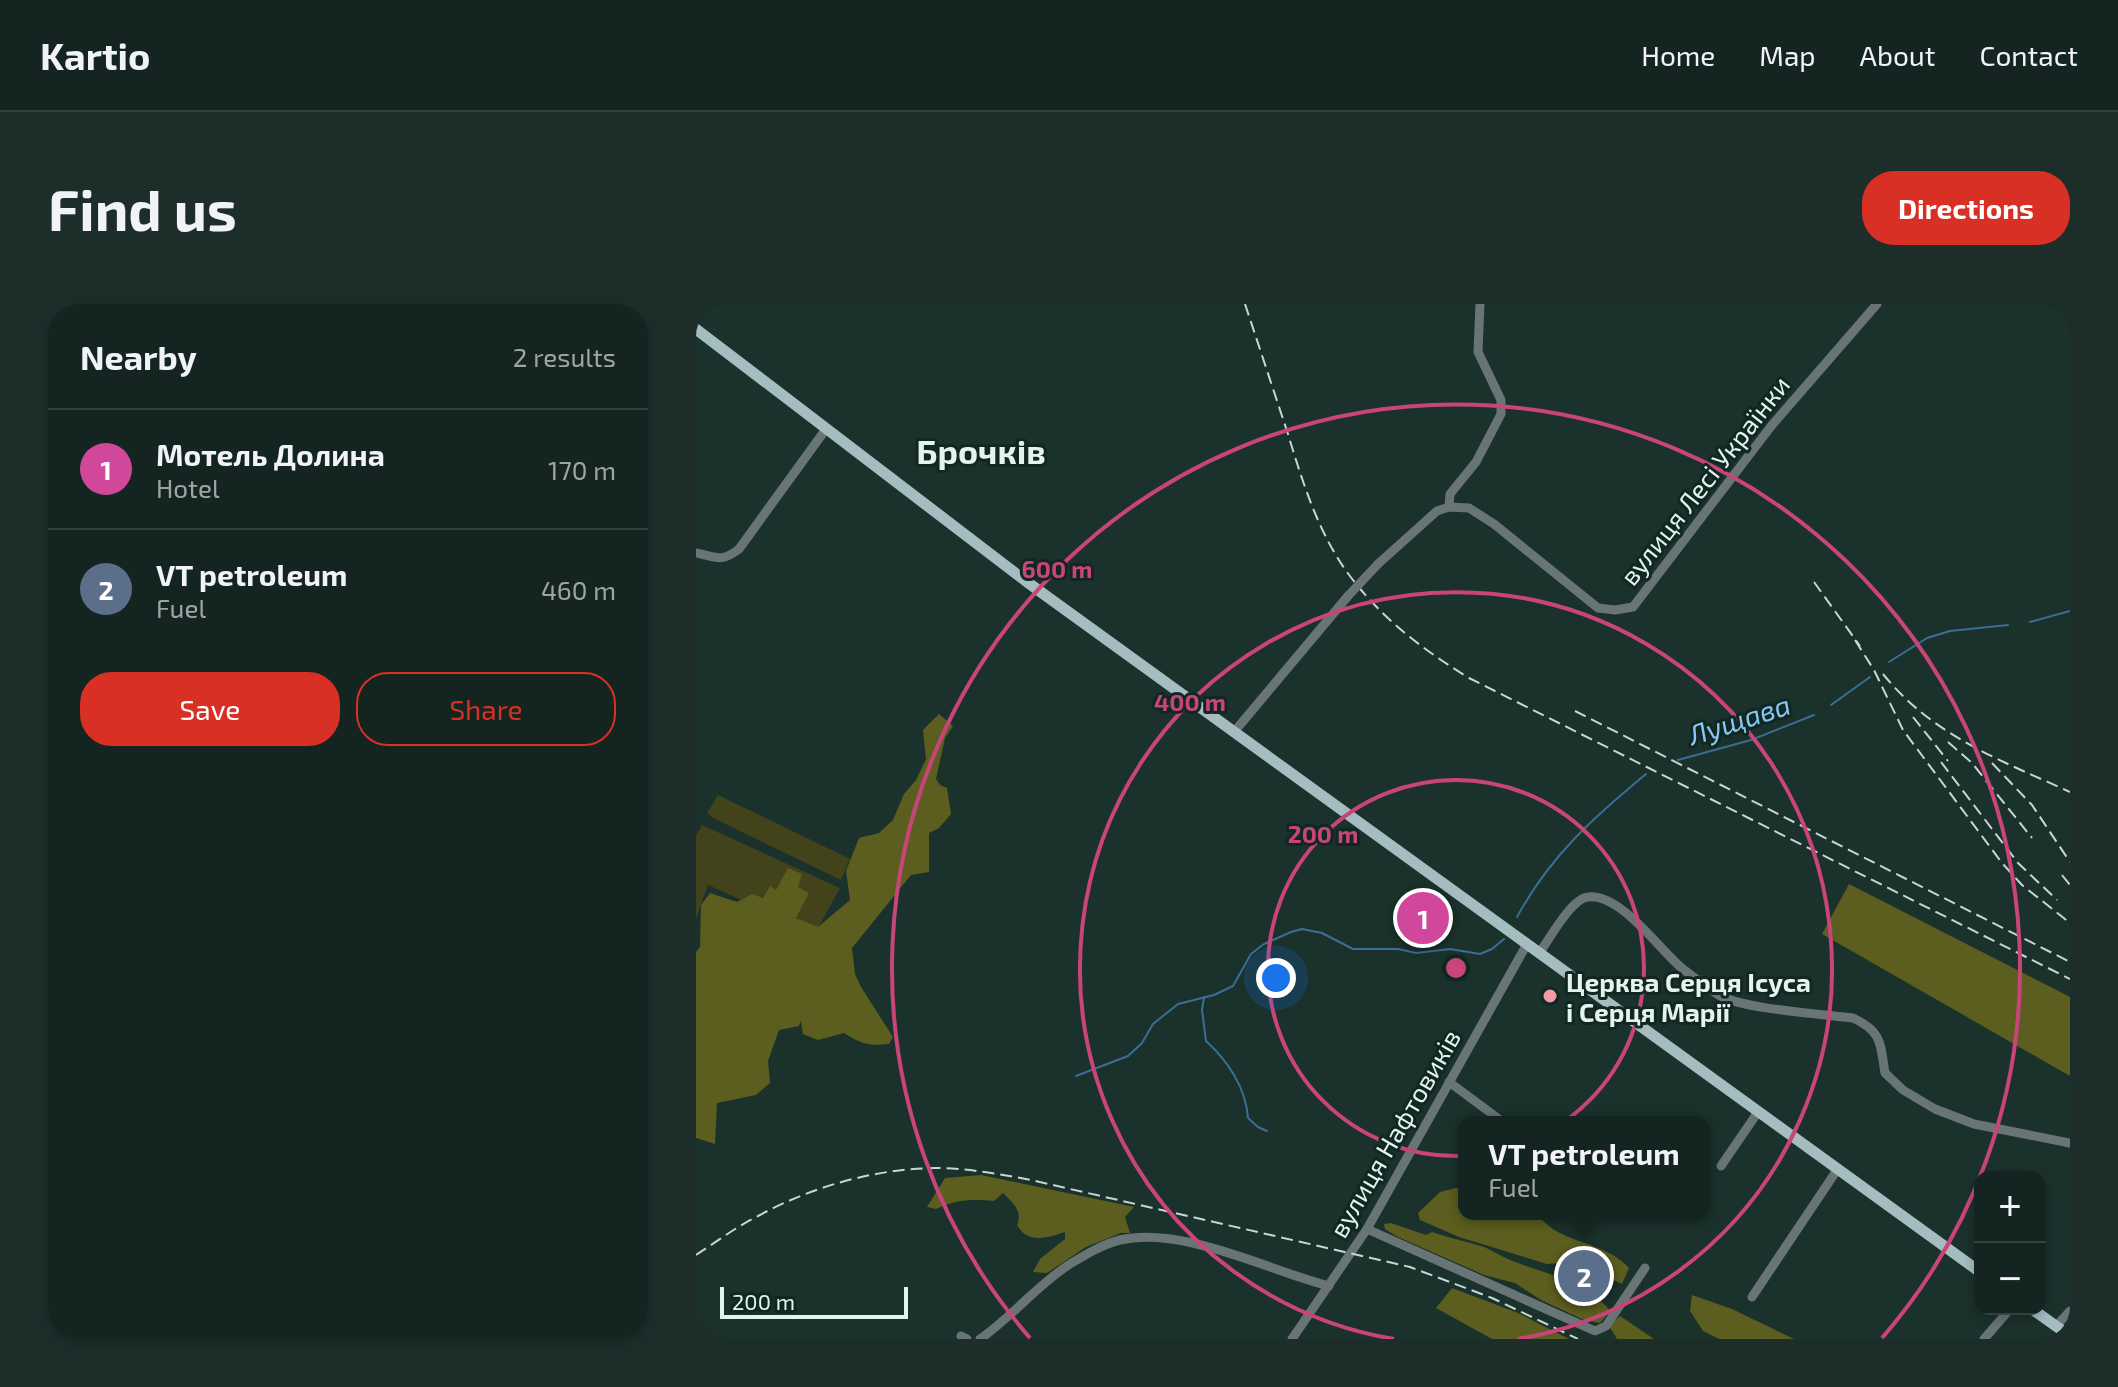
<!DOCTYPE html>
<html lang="en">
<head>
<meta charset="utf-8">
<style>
  :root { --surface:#142521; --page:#1d2d2a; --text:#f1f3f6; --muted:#9da5a5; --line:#33423f; --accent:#d93025 }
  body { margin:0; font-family:"Exo 2",sans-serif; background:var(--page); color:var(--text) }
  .controls { position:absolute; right:24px; bottom:24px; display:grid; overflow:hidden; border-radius:16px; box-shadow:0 4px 12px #0003 }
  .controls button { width:72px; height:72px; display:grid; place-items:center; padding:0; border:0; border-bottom:2px solid var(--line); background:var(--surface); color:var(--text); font:40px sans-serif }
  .scale { position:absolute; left:24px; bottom:20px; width:188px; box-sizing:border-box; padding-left:8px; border:4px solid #e5f3ef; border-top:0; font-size:22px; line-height:28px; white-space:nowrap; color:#e5f3ef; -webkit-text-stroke:6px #112722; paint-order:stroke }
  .you { position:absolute; left:580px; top:674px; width:28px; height:28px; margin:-20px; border:6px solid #fff; border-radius:50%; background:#1a73e8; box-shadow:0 0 0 12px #1a73e833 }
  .badge { display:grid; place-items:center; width:52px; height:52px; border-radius:50%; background:var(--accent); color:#fff; font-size:26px; font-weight:700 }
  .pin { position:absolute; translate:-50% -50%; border:4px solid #fff; box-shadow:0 2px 8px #0006 }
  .popup { position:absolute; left:762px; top:812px; width:252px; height:104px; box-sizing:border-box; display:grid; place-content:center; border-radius:16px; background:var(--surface); filter:drop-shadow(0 2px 6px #0005); font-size:26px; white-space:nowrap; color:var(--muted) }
  .popup b { font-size:30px; color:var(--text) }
  .popup::after { content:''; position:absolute; left:50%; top:100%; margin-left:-16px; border:16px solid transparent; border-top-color:var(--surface) }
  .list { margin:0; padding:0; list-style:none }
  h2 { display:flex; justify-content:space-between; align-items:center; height:104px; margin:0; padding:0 32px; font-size:34px }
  h2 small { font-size:26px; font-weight:400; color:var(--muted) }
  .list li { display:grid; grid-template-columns:52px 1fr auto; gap:24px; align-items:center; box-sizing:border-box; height:120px; padding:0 32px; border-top:2px solid var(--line) }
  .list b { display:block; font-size:30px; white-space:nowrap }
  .list p { margin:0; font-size:26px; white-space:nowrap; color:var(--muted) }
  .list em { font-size:26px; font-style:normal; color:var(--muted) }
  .actions { display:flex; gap:16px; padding:24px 32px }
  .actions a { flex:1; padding:18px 0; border:2px solid var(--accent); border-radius:32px; text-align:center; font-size:28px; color:var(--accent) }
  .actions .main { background:var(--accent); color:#fff }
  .map { position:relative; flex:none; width:1374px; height:1035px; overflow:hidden; border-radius:32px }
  header { display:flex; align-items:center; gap:48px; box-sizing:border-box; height:112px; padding:0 40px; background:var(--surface); border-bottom:2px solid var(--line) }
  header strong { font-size:38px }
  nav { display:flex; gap:44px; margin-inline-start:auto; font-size:28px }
  .intro { display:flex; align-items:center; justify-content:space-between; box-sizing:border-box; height:192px; padding:0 48px }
  h1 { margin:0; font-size:56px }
  .button { padding:20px 36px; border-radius:32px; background:var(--accent); color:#fff; font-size:28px; font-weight:700 }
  main { display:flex; gap:48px; padding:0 48px }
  aside { flex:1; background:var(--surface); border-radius:32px; box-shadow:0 4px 12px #0003 }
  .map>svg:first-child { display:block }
</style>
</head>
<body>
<header>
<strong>Kartio</strong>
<nav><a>Home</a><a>Map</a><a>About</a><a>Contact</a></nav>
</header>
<div class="intro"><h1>Find us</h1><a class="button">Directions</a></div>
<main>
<aside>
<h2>Nearby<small>2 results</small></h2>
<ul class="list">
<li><span class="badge" style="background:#d1479c">1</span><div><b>Мотель Долина</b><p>Hotel</p></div><em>170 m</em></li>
<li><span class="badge" style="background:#5c6f8a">2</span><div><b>VT petroleum</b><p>Fuel</p></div><em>460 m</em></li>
</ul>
<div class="actions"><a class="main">Save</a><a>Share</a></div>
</aside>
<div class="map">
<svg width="1374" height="1035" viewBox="0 0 1374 1035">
  <rect width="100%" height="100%" fill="#1b312c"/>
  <!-- green -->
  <g fill="#42431a">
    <path d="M 22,491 L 154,555 L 145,576 L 17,514 L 11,509 Z"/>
    <path d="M 6,521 L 144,584 L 122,624 L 100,614 L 80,587 L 52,599 L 12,581 L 0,615 L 0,532 Z"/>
  </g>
  <!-- forest -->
  <g fill="#5c5e1f">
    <path d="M 243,410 L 257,422 L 249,434 L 240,475 L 244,481 L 251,484 L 255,510 L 243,524 L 233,529 L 233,568 L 215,571 L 156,644 L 159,670 L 165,683 L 197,733 L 193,740 C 171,742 166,740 148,729 L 122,736 L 107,730 L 105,717 L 103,722 L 83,726 L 72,757 L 74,779 L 60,791 L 21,799 L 19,840 L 0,834 L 0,648 L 4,643 L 5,601 L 14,589 L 41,598 L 56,590 L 67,594 L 74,582 L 80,586 L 92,564 L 106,570 L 102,583 L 113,589 L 100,614 L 122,623 L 154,596 L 150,567 L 163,534 L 183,529 L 197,516 L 208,490 L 220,476 L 230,455 L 227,426 Z"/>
    <path d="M 1153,580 L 1374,693 L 1374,772 L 1126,630 Z"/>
    <path d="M 285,871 L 438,903 L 429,913 L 434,929 L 425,929 L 390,943 L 351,969 L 337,968 L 344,955 L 369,935 L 369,928 C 353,933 332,941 321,921 C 327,907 317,899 307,889 L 298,897 C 276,895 260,895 240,905 L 231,903 L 249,874 Z"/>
    <path d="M 760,884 L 768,885 L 768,910 C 783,910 825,906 837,910 C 846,914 853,924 862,928 C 886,941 914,943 933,964 L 926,980 L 880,958 L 851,960 L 763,933 L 724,916 L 722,909 L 744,888 Z"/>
    <path d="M 695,919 L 730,931 L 736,928 C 753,934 769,937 785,942 C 795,945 804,952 814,956 C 848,970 891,976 914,1007 L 904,1019 L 888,1016 L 845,996 L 819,979 L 788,971 L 702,933 L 689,925 L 688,920 Z"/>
    <path d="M 756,984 L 822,1009 L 873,1035 L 796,1035 L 740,1004 Z"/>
    <path d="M 996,991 L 1036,1005 L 1098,1035 L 1023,1035 L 1007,1027 L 994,1007 Z"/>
    <path d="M 924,1012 L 958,1035 L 921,1035 L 913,1022 Z"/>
  </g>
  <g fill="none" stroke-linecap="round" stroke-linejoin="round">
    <!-- stream -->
    <g stroke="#3b6e96" stroke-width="2">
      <path d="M 1334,318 L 1374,307"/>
      <path d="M 1193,358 L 1231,334 L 1254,327 L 1312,321"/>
      <path d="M 1135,401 L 1174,373"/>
      <path d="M 982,456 L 1055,436 L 1118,411"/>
      <path d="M 821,613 C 854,552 898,513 950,470"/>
      <path d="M 508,693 L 506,706 L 510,737 C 532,757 550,784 552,814 L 562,823 L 571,827"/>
      <path d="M 380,772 L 432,752 L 446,739 L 457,720 L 482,700 L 518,691 L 537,682 L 555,650 L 568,640 L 595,628 L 606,625 L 626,629 L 657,645 L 702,645 L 720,649 L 754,645 L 784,650 L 796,645 L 808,635"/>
    </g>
    <!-- minor -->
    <g stroke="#697476" stroke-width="9">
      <path d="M 753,203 L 754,190 L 780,158 L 805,110 L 805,96 L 782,48 L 784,0"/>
      <path d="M 0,249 C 20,253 25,259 43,245 L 130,125"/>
      <path d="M 682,260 L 741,207 L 753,203 L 773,204 L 798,220 L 902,304 L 919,306 L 937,303 L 1076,121 L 1181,0"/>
      <path d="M 538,428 L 652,292"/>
      <path d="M 844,648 C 854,634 876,594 892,593 C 925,589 964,647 988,666 C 999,674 1011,684 1023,691 C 1046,705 1126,710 1157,714 C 1187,728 1184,740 1189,769 L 1207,786 L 1239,805 L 1278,820 L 1374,839"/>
      <path d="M 753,778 L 807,818"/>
      <path d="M 1025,862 L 1062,808"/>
      <path d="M 671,925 L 899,1027 L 910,1022 L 949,964"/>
      <path d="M 1056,993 L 1141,866"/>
      <path d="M 1360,1022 L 1374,1007"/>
      <path d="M 265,1032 L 271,1035"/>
      <path d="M 284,1035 C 316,1013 341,981 374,960 C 389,951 407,940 424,936 C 488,922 571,966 633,982"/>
      <path d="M 596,1035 L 671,925 L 831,640"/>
      <path d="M 1288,1035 L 1314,1005"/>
    </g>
    <!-- major -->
    <g stroke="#a5bcc1" stroke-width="11">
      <path d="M 0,25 L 331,278 L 1284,968"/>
      <path d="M 1336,1005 L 1374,1032"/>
    </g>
    <!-- rail -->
    <g stroke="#c7d6d2" stroke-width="2" stroke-dasharray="12 6" stroke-linecap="butt">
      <path d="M 549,0 C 563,42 577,85 591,127 C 607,179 623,233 657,276 C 689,317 729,347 773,374 L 1374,675"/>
      <path d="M 1118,278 L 1164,342"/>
      <path d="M 1159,336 L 1178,366 L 1207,426 L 1306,559 L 1326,581 L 1374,619"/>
      <path d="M 1187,370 C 1237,432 1304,456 1374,488"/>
      <path d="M 879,407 L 1374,658"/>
      <path d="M 1217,413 L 1252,457"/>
      <path d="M 1252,438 L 1276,459 L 1336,534"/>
      <path d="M 1245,458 L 1322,559 L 1361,596"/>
      <path d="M 1296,459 L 1336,501 L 1374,558"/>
      <path d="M 1366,571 L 1374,581"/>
      <path d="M 0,951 C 20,938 40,923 62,912 C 115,883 178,865 238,864 C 270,864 303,870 335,876 L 714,963 L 796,994 L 882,1035"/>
    </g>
    <!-- minor-bridge -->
    <path stroke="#697476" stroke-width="9" d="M 652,292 L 682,260"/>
  </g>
  <!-- distance rings -->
  <g fill="none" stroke="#c94479" stroke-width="4">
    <circle cx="760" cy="664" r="188"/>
    <path d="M698 1035A376 376 0 1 1 822 1035"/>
    <path d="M334 1034A564 564 0 1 1 1186 1034"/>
  </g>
  <!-- markers -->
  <circle fill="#f39aa7" stroke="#112722" stroke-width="3" cx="854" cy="692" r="8"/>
  <g text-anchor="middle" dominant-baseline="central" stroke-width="6" stroke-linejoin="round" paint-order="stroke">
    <!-- street labels -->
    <g font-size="26" fill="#e5f3ef" stroke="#112722">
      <text transform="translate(1008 176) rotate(-52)">вулиця Лесі Українки</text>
      <text transform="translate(698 829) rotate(-60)">вулиця Нафтовиків</text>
    </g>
    <!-- poi labels -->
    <g font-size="26" font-weight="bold" fill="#e5f3ef" stroke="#112722" text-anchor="start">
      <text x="870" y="677">Церква Серця Ісуса<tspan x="870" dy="30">і Серця Марії</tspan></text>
    </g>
    <!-- water labels -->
    <g font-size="28" font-style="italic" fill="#8ac5f5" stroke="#112722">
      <text transform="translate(1043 415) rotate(-18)">Лущава</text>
    </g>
    <!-- district labels -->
    <g font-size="34" font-weight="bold" fill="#e5f3ef" stroke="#112722">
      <text x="285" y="146">Брочків</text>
    </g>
  </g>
  <circle cx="760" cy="664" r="12" fill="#c94479" stroke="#112722" stroke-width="4"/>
  <g font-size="24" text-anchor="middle" font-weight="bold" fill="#c94479" stroke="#112722" stroke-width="6" stroke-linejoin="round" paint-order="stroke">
    <text x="361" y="274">600 m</text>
    <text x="494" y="407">400 m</text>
    <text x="627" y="539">200 m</text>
  </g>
</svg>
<div class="controls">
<button>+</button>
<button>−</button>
</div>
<div class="scale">200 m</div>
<div class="you"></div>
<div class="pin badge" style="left:727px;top:614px;background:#d1479c">1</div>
<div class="pin badge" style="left:888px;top:972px;background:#5c6f8a">2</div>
<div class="popup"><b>VT petroleum</b>Fuel</div>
</div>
</main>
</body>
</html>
